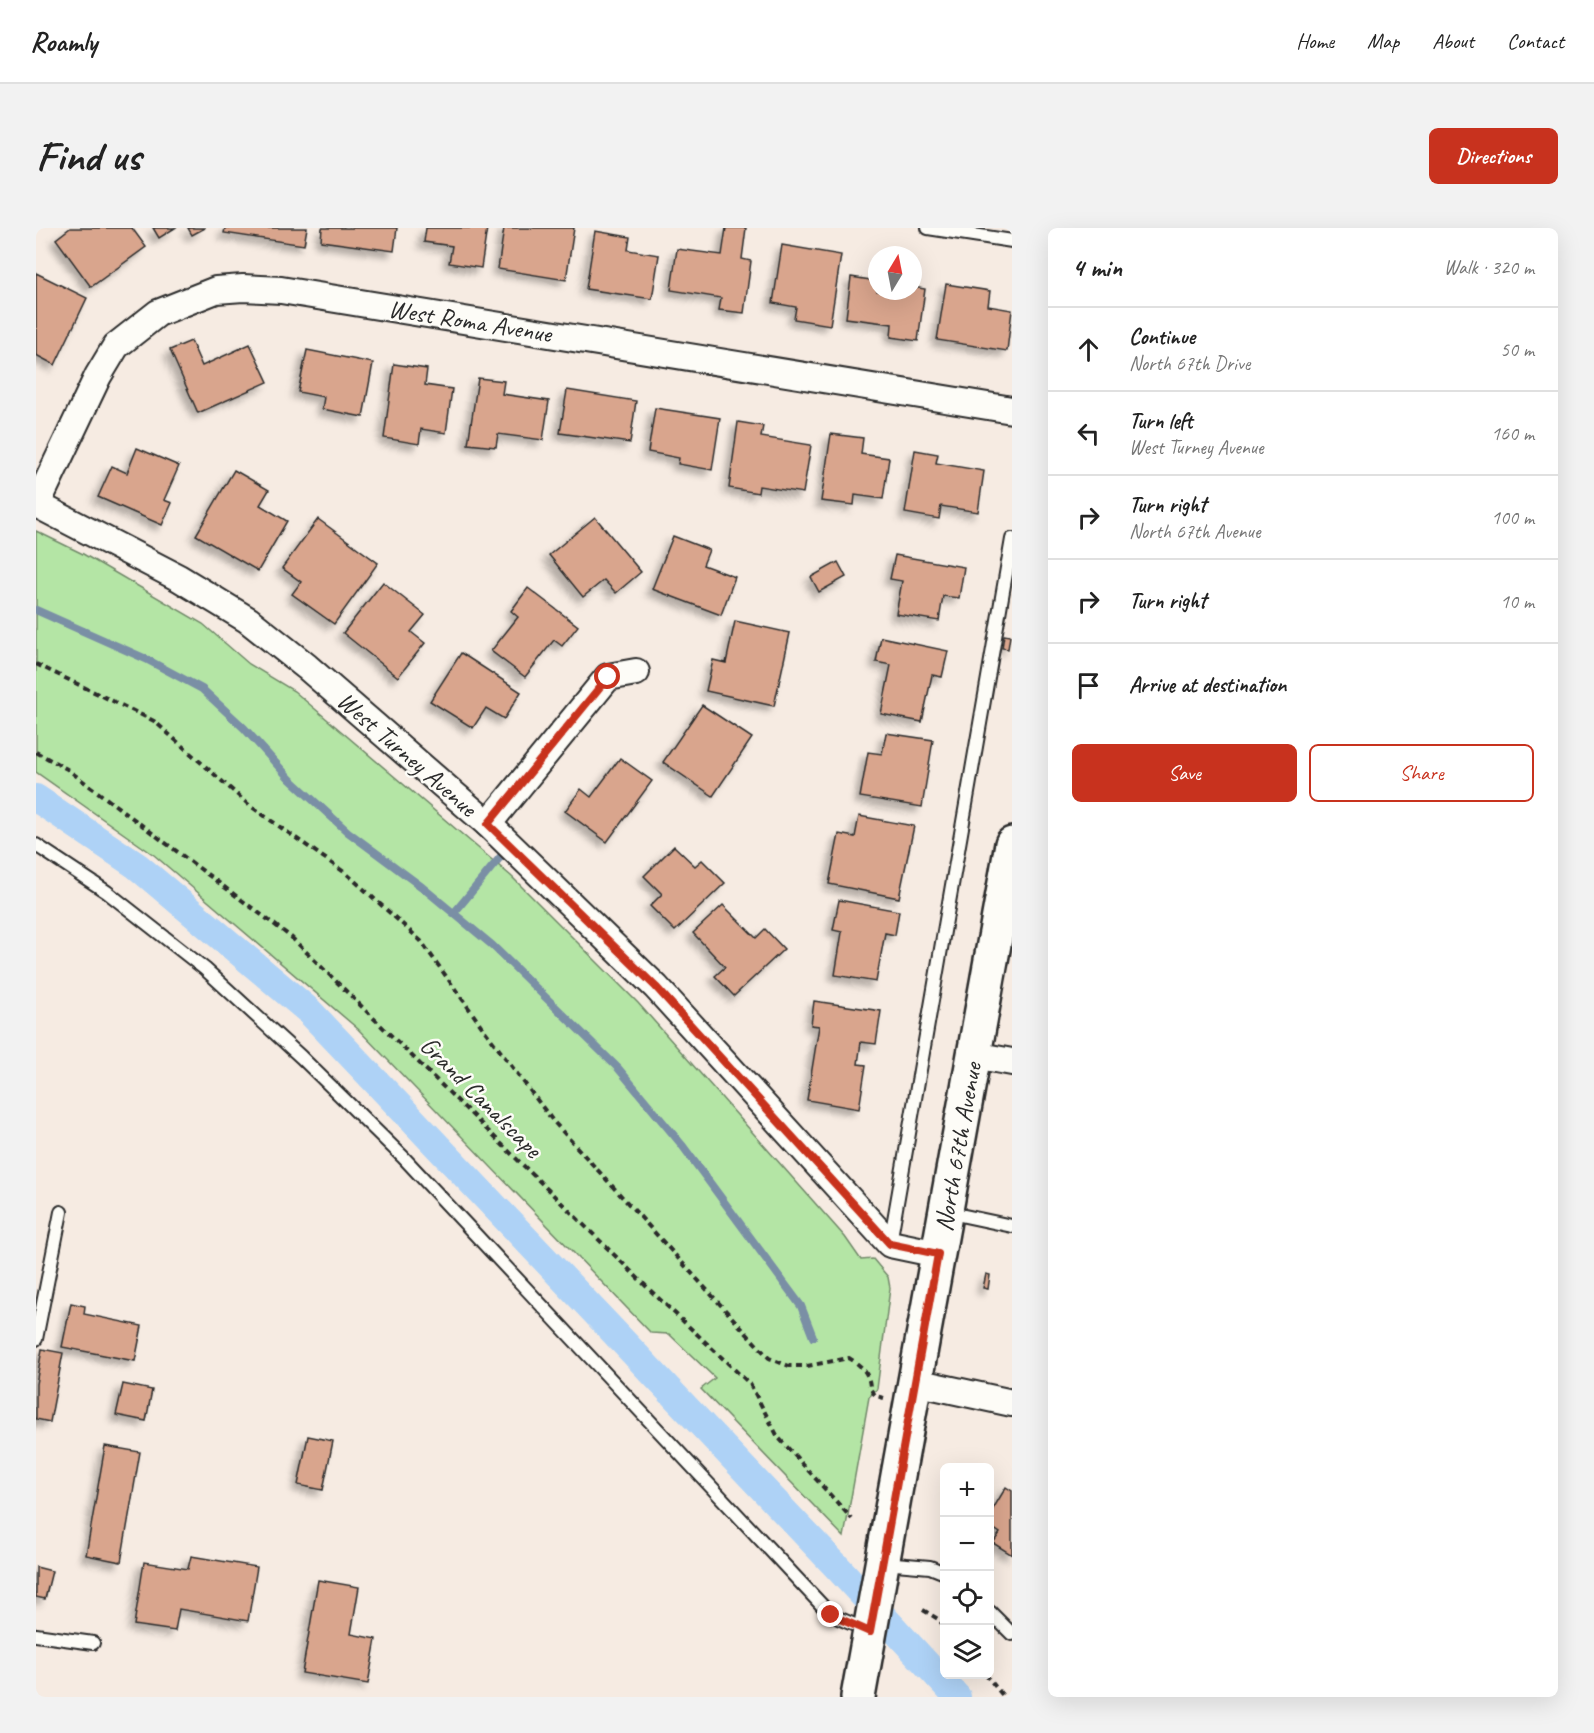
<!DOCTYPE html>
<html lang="en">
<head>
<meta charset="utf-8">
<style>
  :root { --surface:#fff; --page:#f2f2f2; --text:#222; --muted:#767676; --line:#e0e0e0; --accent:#c8321e }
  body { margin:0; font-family:Caveat,sans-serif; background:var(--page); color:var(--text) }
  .controls { position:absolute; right:18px; bottom:18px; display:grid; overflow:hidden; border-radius:9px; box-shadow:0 6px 24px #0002 }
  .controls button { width:54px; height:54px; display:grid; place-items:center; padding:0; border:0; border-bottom:2px solid var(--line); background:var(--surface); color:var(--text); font:30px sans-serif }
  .compass { position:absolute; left:832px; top:18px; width:54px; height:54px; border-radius:50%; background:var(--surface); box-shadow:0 6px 24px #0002; rotate:10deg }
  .stop { position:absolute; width:18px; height:18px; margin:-14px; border:4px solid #c8321e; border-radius:50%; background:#fff }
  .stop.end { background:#c8321e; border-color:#fff; box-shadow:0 2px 6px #0008 }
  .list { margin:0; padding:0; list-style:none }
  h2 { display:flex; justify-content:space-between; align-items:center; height:78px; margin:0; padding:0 24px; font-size:26px }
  h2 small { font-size:20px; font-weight:400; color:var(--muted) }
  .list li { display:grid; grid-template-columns:39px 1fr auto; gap:18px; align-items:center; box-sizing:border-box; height:84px; padding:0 24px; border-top:2px solid var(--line) }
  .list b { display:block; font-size:22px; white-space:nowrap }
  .list p { margin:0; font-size:20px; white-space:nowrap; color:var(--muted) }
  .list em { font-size:20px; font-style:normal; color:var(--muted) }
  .actions { display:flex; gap:12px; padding:18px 24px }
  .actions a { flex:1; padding:14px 0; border:2px solid var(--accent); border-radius:9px; text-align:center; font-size:21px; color:var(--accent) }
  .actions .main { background:var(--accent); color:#fff }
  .icon { flex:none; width:33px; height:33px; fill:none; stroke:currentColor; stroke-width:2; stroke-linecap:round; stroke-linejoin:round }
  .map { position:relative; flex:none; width:976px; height:1469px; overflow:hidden; border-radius:9px }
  header { display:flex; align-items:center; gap:36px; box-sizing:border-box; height:84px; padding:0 30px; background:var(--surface); border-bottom:2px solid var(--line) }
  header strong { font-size:28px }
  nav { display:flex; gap:33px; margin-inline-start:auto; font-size:21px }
  .intro { display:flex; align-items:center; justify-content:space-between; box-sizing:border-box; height:144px; padding:0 36px }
  h1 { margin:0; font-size:42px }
  .button { padding:15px 27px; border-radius:9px; background:var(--accent); color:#fff; font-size:21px; font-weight:700 }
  main { display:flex; gap:36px; padding:0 36px }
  aside { flex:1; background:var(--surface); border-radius:9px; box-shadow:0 6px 24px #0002 }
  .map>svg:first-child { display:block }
</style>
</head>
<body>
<header>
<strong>Roamly</strong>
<nav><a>Home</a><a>Map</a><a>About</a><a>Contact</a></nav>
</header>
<div class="intro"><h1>Find us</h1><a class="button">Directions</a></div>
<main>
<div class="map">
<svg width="976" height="1469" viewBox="0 0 976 1469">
  <defs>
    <filter id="shadow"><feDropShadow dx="-5.5" dy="5.5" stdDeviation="3" flood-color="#0004"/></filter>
  </defs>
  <rect width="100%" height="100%" fill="#f6ebe2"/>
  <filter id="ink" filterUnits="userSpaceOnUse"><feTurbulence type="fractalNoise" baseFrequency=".0167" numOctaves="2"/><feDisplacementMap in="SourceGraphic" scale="12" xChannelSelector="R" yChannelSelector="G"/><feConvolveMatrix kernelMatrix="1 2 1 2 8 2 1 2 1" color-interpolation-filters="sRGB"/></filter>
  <g filter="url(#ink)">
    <!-- green -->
    <path fill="#b4e5a5" stroke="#708868" stroke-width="1.5" d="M 0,303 L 47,326 L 167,396 L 213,436 L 258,463 L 475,648 L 602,775 L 809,1009 L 825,1032 L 837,1031 L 852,1049 L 854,1060 L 841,1161 L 833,1169 L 808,1309 L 665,1161 L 679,1150 L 633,1106 L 615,1105 L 322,801 L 118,627 L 0,544 Z"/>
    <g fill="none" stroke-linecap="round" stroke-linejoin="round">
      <!-- stream -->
      <g stroke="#7a8fa5" stroke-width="8">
        <path d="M 0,382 L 110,431 L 166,461 L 208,500 L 254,551 L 312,604 L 386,659 L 456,717 L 582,840 L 646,917 L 765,1078 L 777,1109"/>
        <path d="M 418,685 L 466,627"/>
      </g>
      <!-- canal -->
      <path stroke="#aed2f6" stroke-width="28" d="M 0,570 L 101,638 L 273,783 L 803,1341 L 921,1469"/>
    </g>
    <!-- building -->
    <g fill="#d9a58d" stroke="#2b2b2b" stroke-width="1.5" filter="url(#shadow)">
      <path d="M 34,0 L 96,0 L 110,19 L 55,59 L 20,11 Z"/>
      <path d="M 117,0 L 139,0 L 123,10 Z"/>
      <path d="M 152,0 L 169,0 L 156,7 Z"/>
      <path d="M 189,0 L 271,0 L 268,17 L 188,5 Z"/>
      <path d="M 286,0 L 361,0 L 358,23 L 285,13 Z"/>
      <path d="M 390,0 L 451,0 L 445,40 L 413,35 L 416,18 L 388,14 Z"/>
      <path d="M 468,0 L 538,0 L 530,52 L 462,41 Z"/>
      <path d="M 690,0 L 710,0 L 706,31 L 715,33 L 708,85 L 683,82 L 685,70 L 635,62 L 641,21 L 686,27 Z"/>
      <path d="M 559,3 L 594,9 L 592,22 L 623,27 L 616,71 L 550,61 Z"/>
      <path d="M 746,17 L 805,27 L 794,97 L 758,91 L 760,79 L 737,75 Z"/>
      <path d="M 0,45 L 51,70 L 19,137 L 0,127 Z"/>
      <path d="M 815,49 L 841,53 L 841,63 L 877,63 L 877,59 L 889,61 L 882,113 L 855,109 L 856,96 L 810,90 Z"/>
      <path d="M 910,56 L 954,63 L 952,78 L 976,82 L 971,123 L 901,112 Z"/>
      <path d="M 155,113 L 166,138 L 214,116 L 232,154 L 162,185 L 134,122 Z"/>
      <path d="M 271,122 L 337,135 L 327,189 L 286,181 L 288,169 L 262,164 Z"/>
      <path d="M 358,136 L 391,141 L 389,157 L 416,161 L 410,205 L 385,201 L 383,216 L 348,210 Z"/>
      <path d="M 442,150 L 468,153 L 466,166 L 513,173 L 507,212 L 462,206 L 460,219 L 432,216 Z"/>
      <path d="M 531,162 L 600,173 L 594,215 L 524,205 Z"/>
      <path d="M 619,180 L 684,190 L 676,242 L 642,236 L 643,230 L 612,224 Z"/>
      <path d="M 702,194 L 727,198 L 725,209 L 775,217 L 767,265 L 723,258 L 722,265 L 693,260 Z"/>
      <path d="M 795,206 L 827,210 L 825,226 L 853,230 L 847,271 L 819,267 L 818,277 L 785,273 Z"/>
      <path d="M 101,220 L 143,238 L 128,272 L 136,275 L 126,297 L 62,269 L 76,238 L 91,245 Z"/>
      <path d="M 879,222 L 902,226 L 900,235 L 948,243 L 942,284 L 905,278 L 903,291 L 869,285 Z"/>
      <path d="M 198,242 L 233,262 L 224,277 L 251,293 L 222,343 L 160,307 Z"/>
      <path d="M 559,289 L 605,344 L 580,365 L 568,352 L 547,369 L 513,327 Z"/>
      <path d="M 282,291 L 342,335 L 298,396 L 256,366 L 265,354 L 246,340 Z"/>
      <path d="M 637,308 L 673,322 L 667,337 L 699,349 L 685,387 L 616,361 Z"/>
      <path d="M 859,327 L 928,339 L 923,370 L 907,368 L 903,393 L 860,386 L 866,353 L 854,351 Z"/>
      <path d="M 802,334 L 810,349 L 783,364 L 775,349 Z"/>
      <path d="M 347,354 L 389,387 L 375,404 L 389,415 L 362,449 L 307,405 Z"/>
      <path d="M 492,360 L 542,398 L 526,418 L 518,412 L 489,449 L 455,423 L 482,389 L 475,383 Z"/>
      <path d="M 699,393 L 754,405 L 738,478 L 670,463 L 677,432 L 690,435 Z"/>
      <path d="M 968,407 L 974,408 L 972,421 L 966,420 Z"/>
      <path d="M 845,409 L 912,423 L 906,449 L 896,447 L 886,494 L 845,486 L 855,437 L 840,434 Z"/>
      <path d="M 425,425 L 485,464 L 468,491 L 450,480 L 437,500 L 394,473 Z"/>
      <path d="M 666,477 L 716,510 L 677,568 L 627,534 Z"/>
      <path d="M 850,505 L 897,512 L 886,579 L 824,569 L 832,524 L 846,526 Z"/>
      <path d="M 584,530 L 616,553 L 571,614 L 529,583 L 545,561 L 555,569 Z"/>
      <path d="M 823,588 L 878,598 L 863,670 L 793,656 L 803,606 L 819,609 Z"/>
      <path d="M 638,618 L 659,638 L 666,632 L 689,655 L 639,703 L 614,678 L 626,666 L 608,648 Z"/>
      <path d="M 803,672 L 863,683 L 859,707 L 849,705 L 840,754 L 799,747 L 806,704 L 797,702 Z"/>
      <path d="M 687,677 L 720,710 L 729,701 L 748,721 L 698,768 L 679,748 L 689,739 L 657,705 Z"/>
      <path d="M 778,773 L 845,783 L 840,816 L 825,814 L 822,836 L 830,837 L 823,881 L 771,872 L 783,798 L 775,797 Z"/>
      <path d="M 950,1046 L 954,1047 L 952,1061 L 947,1060 Z"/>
      <path d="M 35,1075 L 49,1078 L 48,1086 L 106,1098 L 99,1133 L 26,1119 Z"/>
      <path d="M 6,1121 L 27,1125 L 14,1194 L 0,1191 L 0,1156 Z"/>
      <path d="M 87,1156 L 116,1162 L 110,1193 L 80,1187 Z"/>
      <path d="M 272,1208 L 297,1213 L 287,1262 L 262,1257 Z"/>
      <path d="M 69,1218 L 104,1224 L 85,1334 L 50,1327 Z"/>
      <path d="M 970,1259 L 976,1263 L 976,1327 L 957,1315 L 964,1305 L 954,1298 L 954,1286 Z"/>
      <path d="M 155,1328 L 221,1339 L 212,1393 L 143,1381 L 139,1403 L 98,1397 L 108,1334 L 152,1341 Z"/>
      <path d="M 0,1339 L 16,1343 L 9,1371 L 0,1369 Z"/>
      <path d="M 282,1352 L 323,1359 L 315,1406 L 340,1411 L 332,1456 L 266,1445 Z"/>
    </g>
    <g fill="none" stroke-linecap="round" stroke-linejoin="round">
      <!-- lane casing -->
      <g stroke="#2b2b2b" stroke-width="16">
        <g id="lane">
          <path d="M 892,0 L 976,13"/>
          <path d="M 0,617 L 71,664 L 169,741 L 265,829 L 367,929 L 795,1387 L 833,1403"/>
          <path d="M 910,984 L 976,998"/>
          <path d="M 854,1015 L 976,311"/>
          <path d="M 0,1111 L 25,984"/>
          <path d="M 848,1335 L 894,1339 L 909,1345"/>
          <path d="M 954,1384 L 976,1406"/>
          <path d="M 0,1407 L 57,1415"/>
        </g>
      </g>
      <!-- street casing -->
      <g stroke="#2b2b2b" stroke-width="30">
        <g id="street">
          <path d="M 0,276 L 143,350 L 212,392 L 271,439 L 452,596 L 620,759 L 854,1016 L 902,1026"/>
          <path d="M 1,276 L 62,148 L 80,118 L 122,85 L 180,62 L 207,60 L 245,62 L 976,182"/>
          <path d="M 452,596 L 572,449 L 600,444"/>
          <path d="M 938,827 L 976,834"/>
          <path d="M 879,1154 L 976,1175"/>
        </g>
      </g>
      <!-- secondary casing -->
      <g stroke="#2b2b2b" stroke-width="38">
        <path id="secondary" d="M 822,1469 L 976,616"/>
      </g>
      <!-- path -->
      <g stroke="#2b2b2b" stroke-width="4" stroke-dasharray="6 4.5" stroke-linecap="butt">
        <path d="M 0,436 L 118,493 L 213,577 L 311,646 L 385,713 L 449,803 L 517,893 L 733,1130 L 753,1138 L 771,1138 L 813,1130 C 826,1138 834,1146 834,1161 L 840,1168 L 848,1170"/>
        <path d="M 0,524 L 31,541 L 255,709 L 615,1063 L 714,1156 L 742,1209 L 816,1291"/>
        <path d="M 887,1382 L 902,1391 L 909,1399"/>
        <path d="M 949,1446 L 968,1469"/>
      </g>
      <!-- lane -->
      <use href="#lane" stroke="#fdfcf7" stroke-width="12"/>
      <!-- street -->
      <use href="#street" stroke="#fdfcf7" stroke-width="26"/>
      <!-- secondary -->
      <use href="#secondary" stroke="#fdfcf7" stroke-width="33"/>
    </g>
  </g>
  <g fill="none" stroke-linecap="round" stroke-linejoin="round" filter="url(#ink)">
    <!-- route -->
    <path stroke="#c8321e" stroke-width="8" d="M 572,449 L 452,596 L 620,759 L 854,1016 L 902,1026 L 834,1404 L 795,1387"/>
  </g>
  <g text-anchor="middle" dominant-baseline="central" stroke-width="5" stroke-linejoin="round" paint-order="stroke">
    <!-- street labels -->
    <g font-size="26" fill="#2b2b2b" stroke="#fdfcf7">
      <text transform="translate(434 93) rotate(9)">West Roma Avenue</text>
      <text transform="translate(371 526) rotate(41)">West Turney Avenue</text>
      <text transform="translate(445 869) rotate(45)">Grand Canalscape</text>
      <text transform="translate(922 919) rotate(-80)">North 67th Avenue</text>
    </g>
  </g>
</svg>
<div class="controls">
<button>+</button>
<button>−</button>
<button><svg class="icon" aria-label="locate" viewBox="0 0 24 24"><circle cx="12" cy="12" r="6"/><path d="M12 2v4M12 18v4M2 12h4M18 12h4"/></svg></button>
<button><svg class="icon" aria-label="layers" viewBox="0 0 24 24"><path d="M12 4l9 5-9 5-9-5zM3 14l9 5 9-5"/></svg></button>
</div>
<svg class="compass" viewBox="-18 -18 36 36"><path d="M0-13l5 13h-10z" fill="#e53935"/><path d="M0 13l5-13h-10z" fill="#767676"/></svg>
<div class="stop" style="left:572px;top:449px"></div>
<div class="stop end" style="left:795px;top:1387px"></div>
</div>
<aside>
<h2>4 min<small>Walk · 320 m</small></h2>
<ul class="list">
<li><svg class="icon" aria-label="ahead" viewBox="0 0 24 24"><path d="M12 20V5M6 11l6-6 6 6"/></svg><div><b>Continue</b><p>North 67th Drive</p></div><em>50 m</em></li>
<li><svg class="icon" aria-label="left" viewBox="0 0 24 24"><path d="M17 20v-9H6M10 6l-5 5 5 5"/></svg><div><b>Turn left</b><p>West Turney Avenue</p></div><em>160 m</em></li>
<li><svg class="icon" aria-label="right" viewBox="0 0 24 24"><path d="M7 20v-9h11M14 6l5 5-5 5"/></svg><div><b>Turn right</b><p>North 67th Avenue</p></div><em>100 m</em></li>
<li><svg class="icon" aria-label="right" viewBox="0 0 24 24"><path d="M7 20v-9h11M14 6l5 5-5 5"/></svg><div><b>Turn right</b></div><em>10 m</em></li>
<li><svg class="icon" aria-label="arrive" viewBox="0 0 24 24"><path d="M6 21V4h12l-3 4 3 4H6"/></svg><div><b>Arrive at destination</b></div></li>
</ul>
<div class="actions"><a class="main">Save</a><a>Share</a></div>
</aside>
</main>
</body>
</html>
